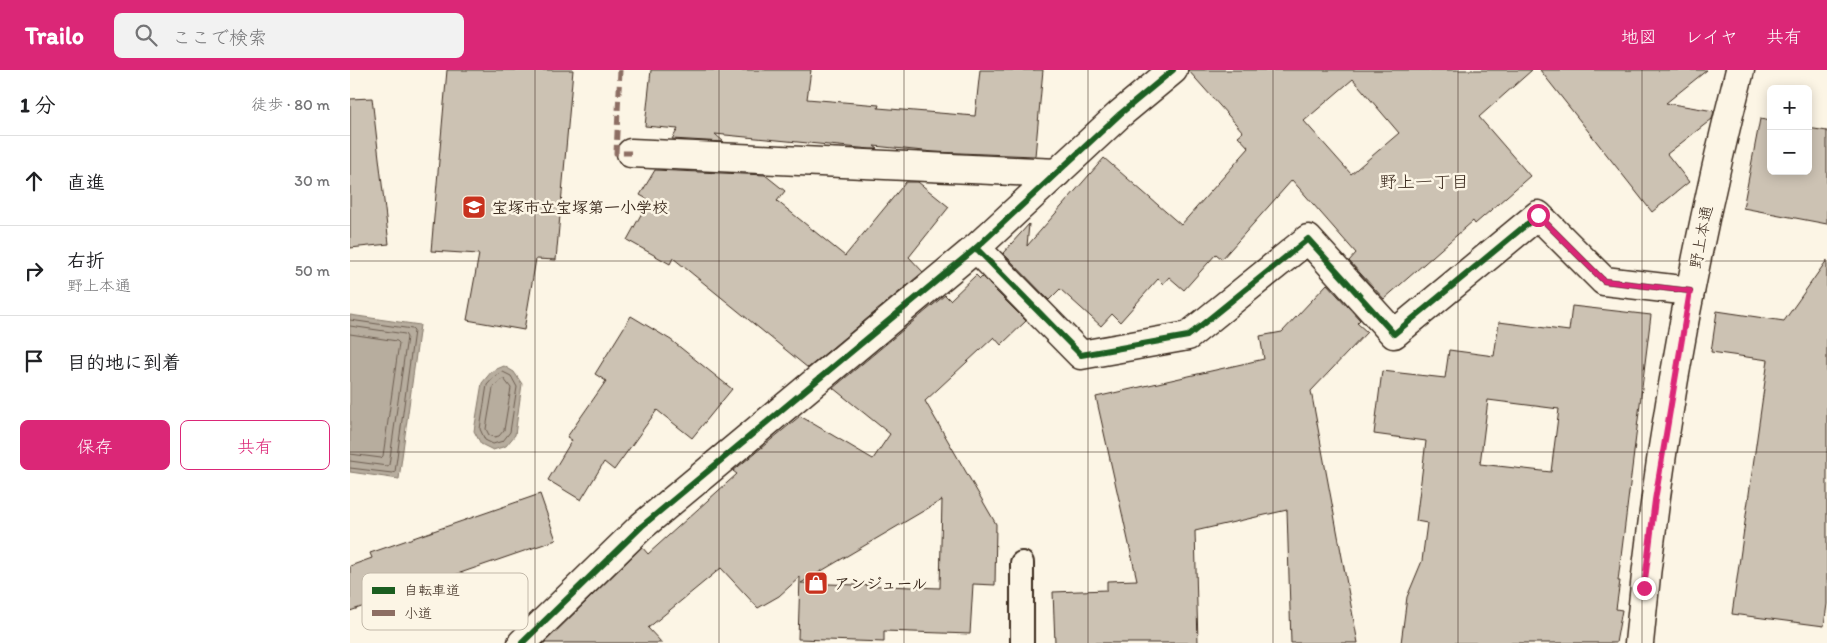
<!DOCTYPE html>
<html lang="ja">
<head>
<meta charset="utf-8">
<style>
  :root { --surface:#fff; --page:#f2f2f2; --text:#202124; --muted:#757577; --line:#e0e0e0; --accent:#db2777 }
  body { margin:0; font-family:Itim,"Klee One",sans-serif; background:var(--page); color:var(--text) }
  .controls { position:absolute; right:15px; top:15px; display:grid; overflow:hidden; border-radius:8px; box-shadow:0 2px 12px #0003 }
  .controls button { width:45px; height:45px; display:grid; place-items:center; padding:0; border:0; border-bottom:1px solid var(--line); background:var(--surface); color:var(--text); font:25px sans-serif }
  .stop { position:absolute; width:15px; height:15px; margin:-11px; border:4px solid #db2777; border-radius:50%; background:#fff }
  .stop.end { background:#db2777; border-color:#fff; box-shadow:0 1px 5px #0008 }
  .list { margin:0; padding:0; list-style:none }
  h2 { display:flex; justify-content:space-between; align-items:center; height:65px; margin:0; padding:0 20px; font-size:21px }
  h2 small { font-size:16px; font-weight:400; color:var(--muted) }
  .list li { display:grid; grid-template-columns:32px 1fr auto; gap:15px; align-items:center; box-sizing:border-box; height:90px; padding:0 20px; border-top:1px solid var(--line) }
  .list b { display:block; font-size:19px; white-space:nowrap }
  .list p { margin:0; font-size:16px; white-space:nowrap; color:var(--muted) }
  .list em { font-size:16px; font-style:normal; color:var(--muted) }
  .actions { display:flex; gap:10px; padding:15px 20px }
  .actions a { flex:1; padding:11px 0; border:1px solid var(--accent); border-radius:8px; text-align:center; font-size:18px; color:var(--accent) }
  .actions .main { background:var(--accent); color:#fff }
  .icon { flex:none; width:28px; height:28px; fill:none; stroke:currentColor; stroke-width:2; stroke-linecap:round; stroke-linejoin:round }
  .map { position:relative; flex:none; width:1477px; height:573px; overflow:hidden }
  header { display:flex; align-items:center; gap:30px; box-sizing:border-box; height:70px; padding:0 25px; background:var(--accent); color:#fff }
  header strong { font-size:24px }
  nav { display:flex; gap:28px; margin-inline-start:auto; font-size:18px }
  .search { width:350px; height:45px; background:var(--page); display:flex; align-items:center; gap:12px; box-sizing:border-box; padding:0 18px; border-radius:8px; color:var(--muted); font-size:19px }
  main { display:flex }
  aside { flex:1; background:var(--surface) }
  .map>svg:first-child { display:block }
</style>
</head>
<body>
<header>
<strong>Trailo</strong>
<div class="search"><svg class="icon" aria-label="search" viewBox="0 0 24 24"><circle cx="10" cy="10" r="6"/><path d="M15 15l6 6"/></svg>ここで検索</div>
<nav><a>地図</a><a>レイヤ</a><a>共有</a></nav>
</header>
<main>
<aside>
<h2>1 分<small>徒歩 · 80 m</small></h2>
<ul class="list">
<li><svg class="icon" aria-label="ahead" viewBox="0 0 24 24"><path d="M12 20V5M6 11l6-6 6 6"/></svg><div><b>直進</b></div><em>30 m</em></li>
<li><svg class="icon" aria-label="right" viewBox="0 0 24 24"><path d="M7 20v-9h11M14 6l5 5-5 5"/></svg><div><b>右折</b><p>野上本通</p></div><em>50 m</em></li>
<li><svg class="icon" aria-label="arrive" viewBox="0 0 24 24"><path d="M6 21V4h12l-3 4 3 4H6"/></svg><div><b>目的地に到着</b></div></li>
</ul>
<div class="actions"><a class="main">保存</a><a>共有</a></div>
</aside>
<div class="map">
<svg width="1477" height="573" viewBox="0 0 1477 573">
  <rect width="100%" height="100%" fill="#fcf5e5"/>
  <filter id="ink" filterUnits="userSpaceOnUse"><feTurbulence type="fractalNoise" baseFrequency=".02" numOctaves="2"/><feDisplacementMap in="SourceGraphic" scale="10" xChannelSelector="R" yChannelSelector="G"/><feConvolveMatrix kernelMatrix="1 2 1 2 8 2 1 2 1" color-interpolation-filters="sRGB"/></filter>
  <g filter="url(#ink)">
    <!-- water -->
    <g fill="#b7ad9e" stroke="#85796b">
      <path d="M 0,245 L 70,255 L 49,409 L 0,402 Z"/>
      <path d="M 154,296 L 164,302 L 172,314 L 165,365 L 156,376 L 143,380 L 131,374 L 124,361 L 132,313 L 142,301 Z"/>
    </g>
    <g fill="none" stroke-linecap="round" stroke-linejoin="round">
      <!-- shore -->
      <g stroke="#6d5e51" stroke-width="1">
        <path d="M 0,250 L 62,259 L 64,261 L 45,402 L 42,403 L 0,398"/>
        <path d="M 0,256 L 55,264 L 57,267 L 39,395 L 37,396 L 0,391"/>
        <path d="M 0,264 L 47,271 L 49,273 L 33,386 L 31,388 L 0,384"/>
        <path d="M 153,302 L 161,306 L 167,317 L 160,362 L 153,371 L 143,374 L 135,370 L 130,359 L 137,315 L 145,306 Z"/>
        <path d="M 154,309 L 161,318 L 154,360 L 149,366 L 144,367 L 139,365 L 136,359 L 143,318 L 149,311 Z"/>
      </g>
    </g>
    <!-- building -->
    <g fill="#ccc2b3" stroke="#3b2a1e" fill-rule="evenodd">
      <path d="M 97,0 L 223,0 L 206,190 L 186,189 L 174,260 L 117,250 L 129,184 L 81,181 Z"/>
      <path d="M 301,0 L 461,0 L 457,29 L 529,35 L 528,38 L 625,46 L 630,0 L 693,0 L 685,86 L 584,82 L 524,76 L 528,79 L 520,79 L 365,64 L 374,72 L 322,69 L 328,59 L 295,56 Z"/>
      <path d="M 838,0 L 1182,0 L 1129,47 L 1180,106 L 1125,154 L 1123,151 L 1034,229 L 999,191 L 1006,183 L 942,110 L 872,189 L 866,184 L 834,220 L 819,207 L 813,214 L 808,209 L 770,252 L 762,244 L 751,256 L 710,219 L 699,230 L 653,183 L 679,154 L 677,176 L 754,88 L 831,155 L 899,78 L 888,66 L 893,62 ZM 1003,9 L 1049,63 L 1001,104 L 954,51 Z"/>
      <path d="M 1190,0 L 1357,0 L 1316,33 L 1364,41 L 1362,49 L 1317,84 L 1339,112 L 1302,142 Z"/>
      <path d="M 22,28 L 39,174 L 0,178 L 0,29 Z"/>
      <path d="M 1410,49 L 1421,51 L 1421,101 L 1458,101 L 1458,58 L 1477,61 L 1477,154 L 1393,138 Z"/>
      <path d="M 305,100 L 415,105 L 435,121 L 427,131 L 495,186 L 556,112 L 568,112 L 599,137 L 559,187 L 573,202 L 458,298 L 323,188 L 320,194 L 277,170 L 299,130 L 290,125 Z"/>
      <path d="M 1477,190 L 1477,534 L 1474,556 L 1382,544 L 1418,290 L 1361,282 L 1367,241 L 1434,251 Z"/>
      <path d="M 626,205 L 630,209 L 632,207 L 676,251 L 651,275 L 644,267 L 575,331 L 646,454 L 645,515 L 623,514 L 620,564 L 534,561 L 534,572 L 448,569 L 450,507 L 429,526 L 408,538 L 371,498 L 298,558 L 312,573 L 194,573 L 292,477 L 298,484 L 387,404 L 383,401 L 450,346 L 523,389 L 540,364 L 483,318 L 595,225 L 600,230 ZM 592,430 L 590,518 L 451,513 Z"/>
      <path d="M 977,214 L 1010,250 L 1007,253 L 1017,262 L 961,321 L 1008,573 L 941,573 L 937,440 L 845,461 L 848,573 L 705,573 L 703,522 L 757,520 L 757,511 L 787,510 L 746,327 L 914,289 L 910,266 L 932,262 Z"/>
      <path d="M 1222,236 L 1301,245 L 1268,511 L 1270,511 L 1266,539 L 1272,540 L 1266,573 L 1051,573 L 1057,527 L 1072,491 L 1077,453 L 1066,451 L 1076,371 L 1024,364 L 1032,301 L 1095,308 L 1099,280 L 1144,286 L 1149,252 L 1219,261 ZM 1138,330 L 1209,339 L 1201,402 L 1130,394 Z"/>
      <path d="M 281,246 L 321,270 L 382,319 L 342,368 L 307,340 L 264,400 L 254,392 L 231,430 L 198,410 L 222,370 L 217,367 L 256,311 L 245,304 Z"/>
      <path d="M 190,424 L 206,470 L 0,541 L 0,496 L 22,488 L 20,483 Z"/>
    </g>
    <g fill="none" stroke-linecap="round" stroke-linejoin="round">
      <!-- service casing -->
      <g stroke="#3b2a1e" stroke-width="26">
        <path id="service" d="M 672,493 L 672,573"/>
      </g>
      <!-- minor casing -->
      <g stroke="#3b2a1e" stroke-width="31">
        <g id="minor">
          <path d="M 281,83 L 707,103"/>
          <path d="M 626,178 L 731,285 L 838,266 L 958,169 L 1044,264 L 1188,145 L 1254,211 L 1340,221"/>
          <path d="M 172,573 L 292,456 L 626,178 L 770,44 L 823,0"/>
        </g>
      </g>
      <!-- tertiary casing -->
      <g stroke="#3b2a1e" stroke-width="31">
        <path id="tertiary" d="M 1289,573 C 1307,380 1342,188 1390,0"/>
      </g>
      <!-- service -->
      <use href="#service" stroke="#fcf5e5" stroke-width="22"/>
      <!-- minor -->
      <use href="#minor" stroke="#fcf5e5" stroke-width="28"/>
      <!-- tertiary -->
      <use href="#tertiary" stroke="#fcf5e5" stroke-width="28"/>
      <!-- quiet -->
      <path stroke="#8d6e63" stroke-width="5" stroke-dasharray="10 5" stroke-linecap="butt" d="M 270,0 L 266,83 L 281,83"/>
      <!-- cycleway casing -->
      <g stroke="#fcf5e5" stroke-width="9">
        <g id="cycleway">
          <path d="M 626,178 L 731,285 L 838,266 L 958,169 L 1044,264 L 1188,145 L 1254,211 L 1340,221"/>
          <path d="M 172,573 L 292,456 L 626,178 L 770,44 L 823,0"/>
        </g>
      </g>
      <!-- cycleway -->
      <use href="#cycleway" stroke="#1b5e20" stroke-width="6"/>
    </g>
  </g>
  <g fill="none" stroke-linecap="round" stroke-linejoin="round" filter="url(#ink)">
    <!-- route -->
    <path stroke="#db2777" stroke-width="6" d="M 1188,145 L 1254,211 L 1340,221 L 1305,430 L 1294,518"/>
  </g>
  <!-- grid -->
  <path fill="none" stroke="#3b2a1e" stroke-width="1" stroke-opacity="0.55" d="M 185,0 L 185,573M 369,0 L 369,573M 554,0 L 554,573M 738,0 L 738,573M 923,0 L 923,573M 1108,0 L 1108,573M 1292,0 L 1292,573M 0,191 L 1477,191M 0,382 L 1477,382"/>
  <!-- icons -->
  <defs>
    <g id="school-square" transform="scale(1.25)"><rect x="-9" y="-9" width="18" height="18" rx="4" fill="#c8321e" stroke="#fcf5e5"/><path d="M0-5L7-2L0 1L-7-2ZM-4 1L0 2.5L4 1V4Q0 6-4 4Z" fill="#fff"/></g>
    <g id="shop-square" transform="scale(1.25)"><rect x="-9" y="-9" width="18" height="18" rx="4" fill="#c8321e" stroke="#fcf5e5"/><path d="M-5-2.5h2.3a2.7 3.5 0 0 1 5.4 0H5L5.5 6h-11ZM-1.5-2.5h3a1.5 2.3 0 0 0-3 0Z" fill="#fff"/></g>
  </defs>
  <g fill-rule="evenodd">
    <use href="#school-square" x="124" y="137"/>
    <use href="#shop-square" x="466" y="513"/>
  </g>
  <g text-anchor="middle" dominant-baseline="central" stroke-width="5" stroke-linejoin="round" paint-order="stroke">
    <!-- poi labels -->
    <g font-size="16" font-weight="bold" fill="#3b2a1e" stroke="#fcf5e5" text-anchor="start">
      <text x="142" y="137">宝塚市立宝塚第一小学校</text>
      <text x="484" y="513">アンジュール</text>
    </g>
    <!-- street labels -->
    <g font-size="16" fill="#3b2a1e" stroke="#fcf5e5">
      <text transform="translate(1351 167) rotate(-79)">野上本通</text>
    </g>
    <!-- neighbourhood labels -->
    <g font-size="18" fill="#3b2a1e" stroke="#fcf5e5">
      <text x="1074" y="112">野上一丁目</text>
    </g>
  </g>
  <!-- legend -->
  <rect x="12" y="503" width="166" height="57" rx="8" fill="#fcf5e5" stroke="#c2b8a9" stroke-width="1"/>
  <rect x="22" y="517" width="23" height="7" fill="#1b5e20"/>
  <rect x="22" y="540" width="23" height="6" fill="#8d6e63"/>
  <g font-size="14" fill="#3b2a1e">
    <text x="54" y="525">自転車道</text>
    <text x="54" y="548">小道</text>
  </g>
</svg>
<div class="controls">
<button>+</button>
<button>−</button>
</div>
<div class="stop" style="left:1188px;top:145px"></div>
<div class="stop end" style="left:1294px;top:518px"></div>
</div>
</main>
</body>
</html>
